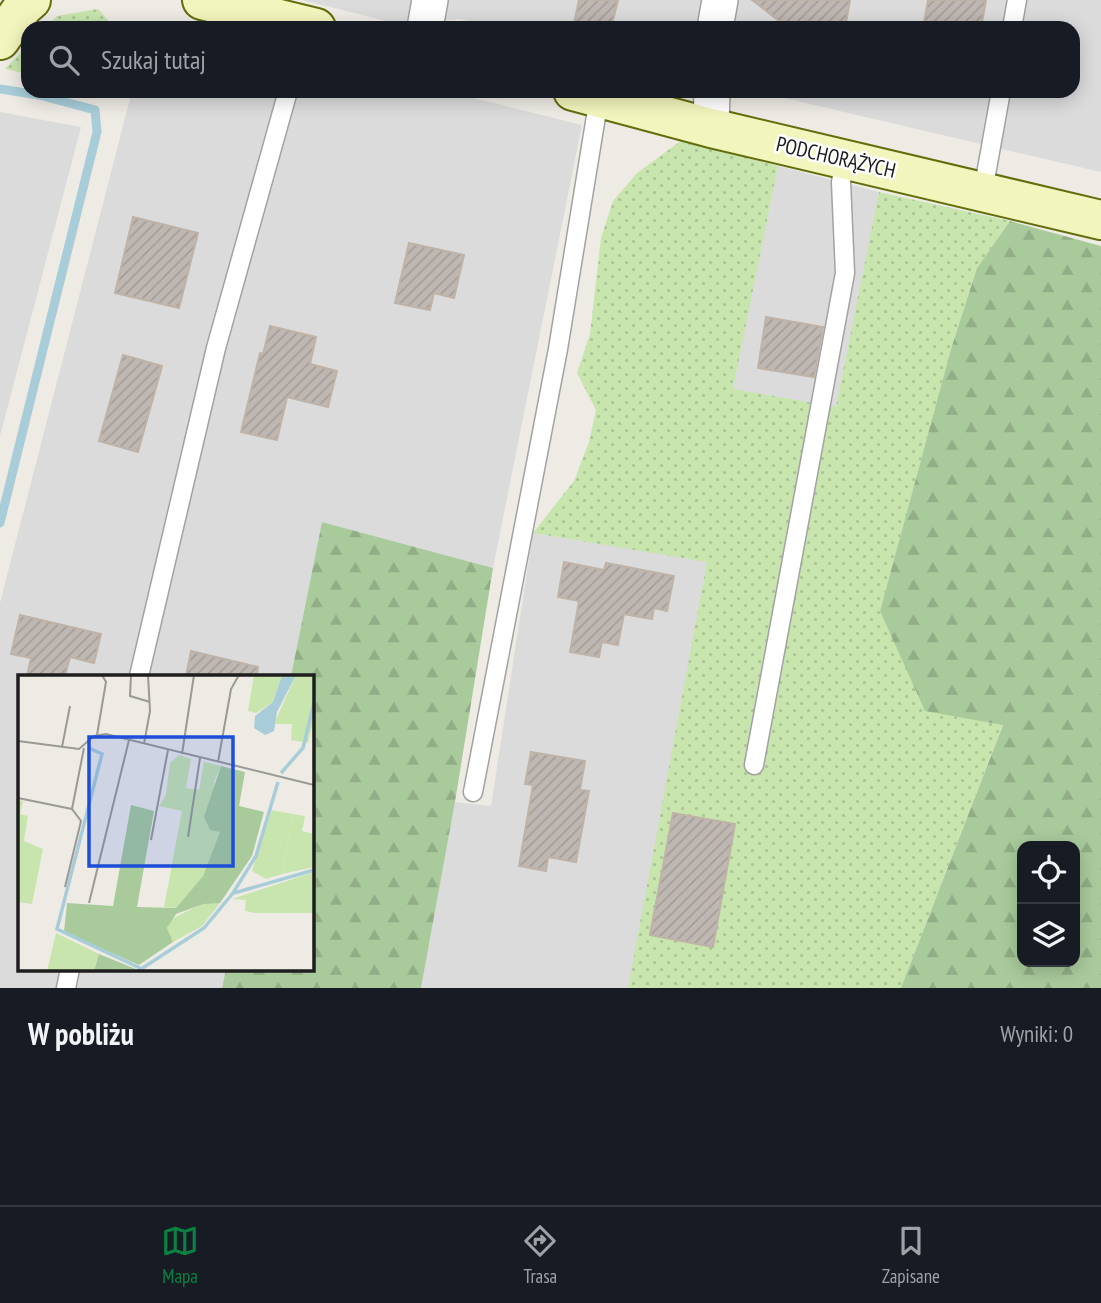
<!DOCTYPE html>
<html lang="pl">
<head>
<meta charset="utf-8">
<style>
  :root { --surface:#171b24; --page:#20242c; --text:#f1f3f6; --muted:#9ea1a6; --line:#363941; --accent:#0b8043 }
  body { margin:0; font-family:"PT Sans Narrow",sans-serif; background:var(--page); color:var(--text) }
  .controls { position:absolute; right:21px; bottom:21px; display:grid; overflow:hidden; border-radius:14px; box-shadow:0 4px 18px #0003 }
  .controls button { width:63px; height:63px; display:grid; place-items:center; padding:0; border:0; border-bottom:2px solid var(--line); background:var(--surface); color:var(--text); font:35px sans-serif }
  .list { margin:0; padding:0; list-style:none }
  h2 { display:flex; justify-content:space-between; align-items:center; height:91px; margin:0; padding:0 28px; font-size:30px }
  h2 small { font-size:23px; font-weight:400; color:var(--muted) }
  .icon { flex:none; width:38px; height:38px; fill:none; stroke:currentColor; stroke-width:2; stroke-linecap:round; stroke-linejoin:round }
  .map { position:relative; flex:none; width:1101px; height:988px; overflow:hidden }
  .search { position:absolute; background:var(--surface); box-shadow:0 4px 18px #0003; left:21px; right:21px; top:21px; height:77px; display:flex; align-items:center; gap:18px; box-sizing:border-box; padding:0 24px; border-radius:21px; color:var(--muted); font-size:26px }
  .sheet { height:217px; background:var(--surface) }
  nav { display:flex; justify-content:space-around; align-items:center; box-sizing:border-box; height:98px; border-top:2px solid var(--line); background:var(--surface); font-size:19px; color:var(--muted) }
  nav a { display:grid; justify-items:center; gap:4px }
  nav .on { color:var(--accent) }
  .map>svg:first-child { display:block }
</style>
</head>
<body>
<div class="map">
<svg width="1101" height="988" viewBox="0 0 1101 988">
  <defs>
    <pattern id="grass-dots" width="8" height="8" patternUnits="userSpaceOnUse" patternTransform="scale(1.75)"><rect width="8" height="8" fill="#c8e5ae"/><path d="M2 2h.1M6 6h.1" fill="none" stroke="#abc495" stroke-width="1.8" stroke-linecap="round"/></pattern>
    <pattern id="forest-firs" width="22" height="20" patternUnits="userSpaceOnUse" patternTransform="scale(1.75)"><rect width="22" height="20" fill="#a9cb9c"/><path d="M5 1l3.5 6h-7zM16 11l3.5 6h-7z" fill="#91ae86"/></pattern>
    <pattern id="building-hatch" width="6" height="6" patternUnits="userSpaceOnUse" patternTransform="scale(1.75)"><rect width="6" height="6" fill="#bfb7b2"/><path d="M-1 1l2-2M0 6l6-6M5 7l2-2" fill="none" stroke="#a49d99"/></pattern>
  </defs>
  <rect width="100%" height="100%" fill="#eeebe5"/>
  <!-- residential -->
  <g fill="#dcdbdb">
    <path d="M 302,0 L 1101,0 L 1101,172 L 754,91 L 1073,91 L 1073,28 L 497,28 L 460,19 L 394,23 Z"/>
    <path d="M 132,91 L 446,91 L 582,125 L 493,568 L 322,522 L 291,676 L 19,676 L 19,969 L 226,969 L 222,988 L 0,988 L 0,603 Z"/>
    <path d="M 0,112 L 81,127 L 0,436 Z"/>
    <path d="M 778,166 L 879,192 L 726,988 L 421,988 L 455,802 L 491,806 L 533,533 L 707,561 L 732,389 Z"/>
  </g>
  <!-- grass -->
  <g fill="url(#grass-dots)">
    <path d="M 98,9 L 115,28 L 45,28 L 57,16 Z"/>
    <path d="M 28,45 L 28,74 L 5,69 Z"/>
    <path d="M 682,140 L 778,166 L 733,389 L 836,407 L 879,192 L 1010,221 L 977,268 L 951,349 L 880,611 L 1003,724 L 901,988 L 628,988 L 707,562 L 533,533 L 574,481 L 589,442 L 596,410 L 577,373 L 590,334 L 601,238 L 613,201 L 637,173 Z"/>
  </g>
  <!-- forest -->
  <g fill="url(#forest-firs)" fill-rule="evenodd">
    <path d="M 1010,221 L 1101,246 L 1101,988 L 901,988 L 1003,725 L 925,711 L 880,611 L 951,349 L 977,268 ZM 1022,846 L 1075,846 L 1075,962 L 1022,962 Z"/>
    <path d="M 322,522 L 493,568 L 455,802 L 421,988 L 222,988 L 226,969 L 312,969 L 312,676 L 291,676 Z"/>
  </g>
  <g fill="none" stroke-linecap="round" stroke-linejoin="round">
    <!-- stream -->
    <path stroke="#a8cdd9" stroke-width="9" d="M 0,89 L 39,95 L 95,110 L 97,132 L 0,523"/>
  </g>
  <!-- building -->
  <g fill="url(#building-hatch)" stroke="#bfb3a8" stroke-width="2">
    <path d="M 579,0 L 618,0 L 611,28 L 591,28 L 574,23 Z"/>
    <path d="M 752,0 L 850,0 L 845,28 L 788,28 Z"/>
    <path d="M 928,0 L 986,0 L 981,28 L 923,28 Z"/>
    <path d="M 133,217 L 198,233 L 179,308 L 115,293 Z"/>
    <path d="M 409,243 L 464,255 L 454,298 L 434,293 L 430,310 L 395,303 Z"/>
    <path d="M 766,317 L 823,327 L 814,377 L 758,368 Z"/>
    <path d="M 270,326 L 316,337 L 310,364 L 337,371 L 328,407 L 287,397 L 277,440 L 241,432 L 260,353 L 263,354 Z"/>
    <path d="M 123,355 L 162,366 L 138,452 L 99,441 Z"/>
    <path d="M 564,562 L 604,570 L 606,563 L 674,576 L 667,611 L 654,608 L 652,619 L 624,614 L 618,645 L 602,642 L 599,657 L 570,652 L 579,601 L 558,597 Z"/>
    <path d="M 20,615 L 101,634 L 94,663 L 70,657 L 65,676 L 27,676 L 31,658 L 11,654 Z"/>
    <path d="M 191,651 L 258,667 L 257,676 L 186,676 Z"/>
    <path d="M 531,752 L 585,761 L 580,790 L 589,791 L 576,862 L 548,857 L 546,871 L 519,866 L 533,785 L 525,784 Z"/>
    <path d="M 673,813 L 735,824 L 713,947 L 650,935 Z"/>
  </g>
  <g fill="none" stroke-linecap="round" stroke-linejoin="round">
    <!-- lane casing -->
    <g stroke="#a2a2a2" stroke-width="21">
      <g id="lane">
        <path d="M 1012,28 L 1017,0"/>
        <path d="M 983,191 L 1001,91"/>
        <path d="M 139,676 L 216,348 L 288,91"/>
        <path d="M 754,765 L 845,273 L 841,182 L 845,159"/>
        <path d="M 473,792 L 558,349 L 599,98"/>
        <path d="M 66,988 L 70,969"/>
      </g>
    </g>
    <!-- street casing -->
    <g stroke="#a2a2a2" stroke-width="38">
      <g id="street">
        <path d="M 425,28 L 430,0"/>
        <path d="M 715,28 L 720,0"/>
        <path d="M 711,128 L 712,91"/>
      </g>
    </g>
    <!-- secondary casing -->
    <g stroke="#626e0c" stroke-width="42">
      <g id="secondary">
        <path d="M 202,0 L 316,28"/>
        <path d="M 0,40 L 23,7 L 31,0"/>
        <path d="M 573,91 L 711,128 L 1101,220"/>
      </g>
    </g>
    <!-- lane -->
    <use href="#lane" stroke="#fff" stroke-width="18"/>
    <!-- street -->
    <use href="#street" stroke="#fff" stroke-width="35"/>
    <!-- secondary -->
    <use href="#secondary" stroke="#f2f5bc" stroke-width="38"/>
  </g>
  <g text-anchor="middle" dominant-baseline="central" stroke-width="5" stroke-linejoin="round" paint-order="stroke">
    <!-- street labels -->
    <g font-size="21" fill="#1e1e1e" stroke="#fff">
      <text transform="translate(836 157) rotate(13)">PODCHORĄŻYCH</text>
    </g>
  </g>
  <!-- overview -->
  <g transform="translate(18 675)">
    <rect width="296" height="296" fill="#eeebe5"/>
    <path d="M 236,0 L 264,0 L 255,27 L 238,38 L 230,36 ZM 278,0 L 296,0 L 296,43 L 290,68 L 273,65 L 274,49 L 256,49 ZM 161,80 L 173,84 L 168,113 L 181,115 L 186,87 L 203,91 L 196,107 L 203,156 L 185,201 L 158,233 L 146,232 L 164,136 L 141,131 L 148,120 L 152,88 ZM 0,125 L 5,126 L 2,139 L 10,141 L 6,166 L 25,174 L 14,229 L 0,227 ZM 253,135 L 275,139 L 264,199 L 248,204 L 234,196 ZM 296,197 L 296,238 L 237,238 L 227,236 L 228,225 L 214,224 ZM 185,228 L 202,228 L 184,251 L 155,267 L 149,254 L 152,245 ZM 38,258 L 81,279 L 76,296 L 29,296 Z" fill="#c8e5ae"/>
    <path d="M 203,91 L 227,97 L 221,131 L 246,137 L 234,181 L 202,228 L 185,229 L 158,239 L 149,253 L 155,267 L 121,290 L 46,257 L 49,228 L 95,231 L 113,130 L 136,136 L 119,232 L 158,233 L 185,201 L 202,157 L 192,155 L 186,142 ZM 81,279 L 118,294 L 76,296 Z" fill="#a9cb9c"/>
    <path d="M 275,139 L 287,141 L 284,156 L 296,159 L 296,192 L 264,199 Z" fill="#c8e5ae"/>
    <path d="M 264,0 L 278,0 L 259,37 L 256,56 L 247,60 L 236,53 L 237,41 L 255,27 Z" fill="#a8cdd9"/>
    <path fill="none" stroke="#a8cdd9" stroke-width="3.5" d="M 71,73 L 84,79 L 39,254 L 122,293M 263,98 L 285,73 L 296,28M 216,218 L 296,195M 120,296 L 186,253 L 215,218 L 238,181 L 260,107"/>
    <path fill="none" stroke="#9b9995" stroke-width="2" d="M 113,0 L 112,21 L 132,27M 79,60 L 88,7 L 84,0M 0,66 L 61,74 L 76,61 L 88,59 L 296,110M 126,69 L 132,36 L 130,0M 44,72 L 52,31M 164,79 L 176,0M 200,87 L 213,14 L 221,0M 0,123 L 54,134M 170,162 L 182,83M 133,165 L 150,75M 47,212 L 63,146 L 54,134 L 66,73M 71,228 L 111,65"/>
    <path fill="#1d4ed8" fill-opacity="0.15" stroke="#1d4ed8" stroke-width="3.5" d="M 71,62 L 215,62 L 215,191 L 71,191 Z"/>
    <rect width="296" height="296" fill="none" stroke="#1e1e1e" stroke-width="3.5"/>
  </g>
</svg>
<div class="controls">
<button><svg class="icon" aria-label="locate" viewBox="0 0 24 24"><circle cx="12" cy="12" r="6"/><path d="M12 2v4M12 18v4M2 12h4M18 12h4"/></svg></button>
<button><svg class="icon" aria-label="layers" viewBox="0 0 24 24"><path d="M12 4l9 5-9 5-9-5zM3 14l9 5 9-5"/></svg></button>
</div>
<div class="search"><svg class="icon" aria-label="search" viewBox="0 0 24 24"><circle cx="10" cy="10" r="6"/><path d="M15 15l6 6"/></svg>Szukaj tutaj</div>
</div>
<section class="sheet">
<h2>W pobliżu<small>Wyniki: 0</small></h2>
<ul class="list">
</ul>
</section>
<nav>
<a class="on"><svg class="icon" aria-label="map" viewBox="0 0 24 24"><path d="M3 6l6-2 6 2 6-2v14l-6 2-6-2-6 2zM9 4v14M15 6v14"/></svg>Mapa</a>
<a><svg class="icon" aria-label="directions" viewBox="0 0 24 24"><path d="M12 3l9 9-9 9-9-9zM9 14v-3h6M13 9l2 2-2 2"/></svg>Trasa</a>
<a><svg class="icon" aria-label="saved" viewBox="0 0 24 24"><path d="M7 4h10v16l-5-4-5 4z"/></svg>Zapisane</a>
</nav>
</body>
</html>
